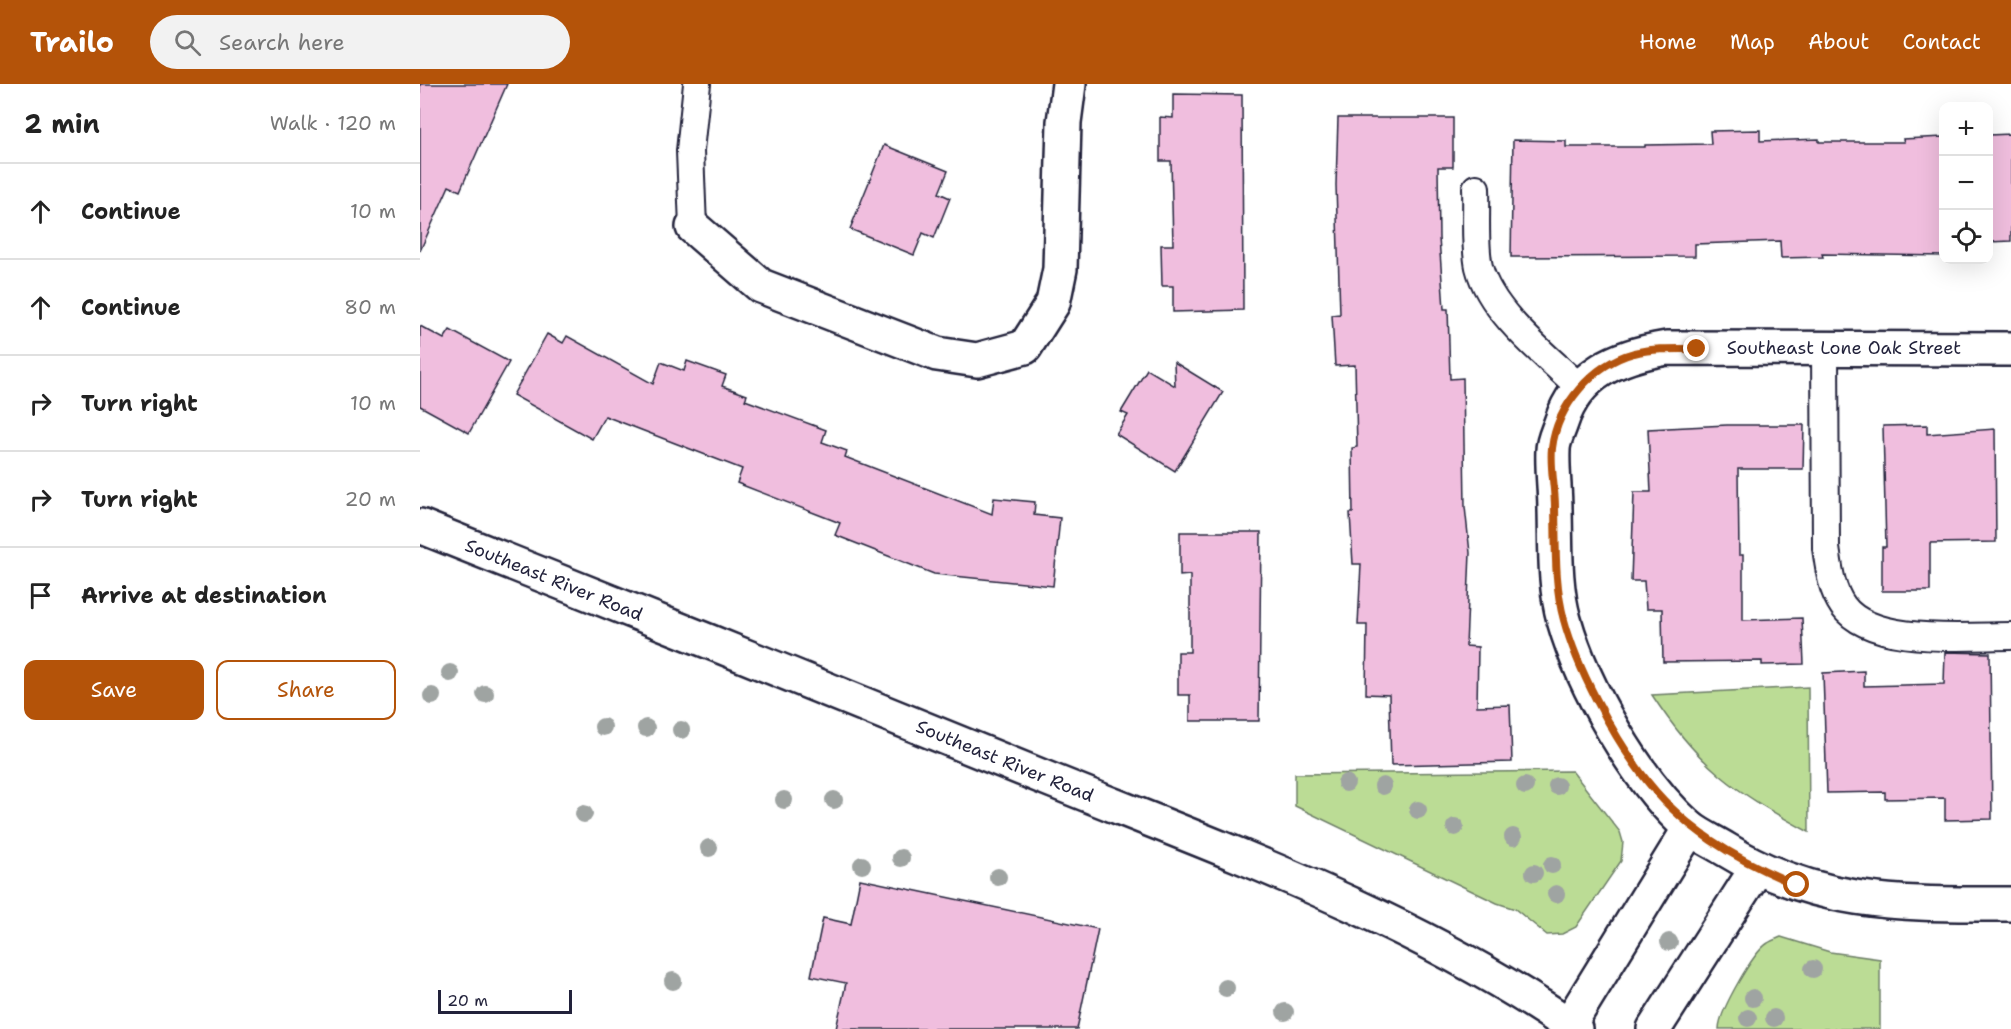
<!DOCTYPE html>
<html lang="en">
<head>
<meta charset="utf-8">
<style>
  :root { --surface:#fff; --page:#f2f2f2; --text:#222; --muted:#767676; --line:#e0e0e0; --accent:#b45309 }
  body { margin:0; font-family:"Shantell Sans",sans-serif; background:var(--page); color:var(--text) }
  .controls { position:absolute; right:18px; top:18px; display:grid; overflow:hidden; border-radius:12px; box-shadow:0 6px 24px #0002 }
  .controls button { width:54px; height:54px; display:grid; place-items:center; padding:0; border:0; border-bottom:2px solid var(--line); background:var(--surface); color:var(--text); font:30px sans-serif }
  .scale { position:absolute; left:18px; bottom:15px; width:134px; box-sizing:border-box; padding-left:6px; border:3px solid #22223b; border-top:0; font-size:16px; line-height:21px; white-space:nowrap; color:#22223b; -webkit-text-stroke:4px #fff; paint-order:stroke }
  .stop { position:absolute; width:18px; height:18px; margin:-14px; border:4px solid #b45309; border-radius:50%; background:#fff }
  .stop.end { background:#b45309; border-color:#fff; box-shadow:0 2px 6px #0008 }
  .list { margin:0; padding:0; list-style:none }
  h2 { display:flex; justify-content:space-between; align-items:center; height:78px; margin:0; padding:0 24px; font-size:26px }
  h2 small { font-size:20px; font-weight:400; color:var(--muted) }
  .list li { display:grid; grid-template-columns:39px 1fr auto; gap:18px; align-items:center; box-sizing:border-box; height:96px; padding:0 24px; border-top:2px solid var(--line) }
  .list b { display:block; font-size:22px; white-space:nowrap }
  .list em { font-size:20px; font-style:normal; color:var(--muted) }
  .actions { display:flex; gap:12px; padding:18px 24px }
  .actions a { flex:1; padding:14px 0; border:2px solid var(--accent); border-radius:12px; text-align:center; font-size:21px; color:var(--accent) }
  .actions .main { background:var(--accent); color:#fff }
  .icon { flex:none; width:33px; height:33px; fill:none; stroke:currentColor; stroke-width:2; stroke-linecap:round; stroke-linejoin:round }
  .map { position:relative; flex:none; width:1591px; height:945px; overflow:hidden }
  header { display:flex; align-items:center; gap:36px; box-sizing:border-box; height:84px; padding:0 30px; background:var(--accent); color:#fff }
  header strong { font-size:28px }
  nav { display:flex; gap:33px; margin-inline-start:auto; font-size:21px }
  .search { width:420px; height:54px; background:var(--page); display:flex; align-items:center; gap:15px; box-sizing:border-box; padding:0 21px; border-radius:33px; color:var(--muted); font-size:22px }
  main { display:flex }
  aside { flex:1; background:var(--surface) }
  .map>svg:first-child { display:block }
</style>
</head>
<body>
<header>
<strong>Trailo</strong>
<div class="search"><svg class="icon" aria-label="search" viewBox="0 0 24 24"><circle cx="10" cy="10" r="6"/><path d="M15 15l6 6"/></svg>Search here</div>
<nav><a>Home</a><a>Map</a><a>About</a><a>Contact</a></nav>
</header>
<main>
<aside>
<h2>2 min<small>Walk · 120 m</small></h2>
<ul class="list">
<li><svg class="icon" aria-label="ahead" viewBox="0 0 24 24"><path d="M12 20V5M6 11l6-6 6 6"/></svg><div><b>Continue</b></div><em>10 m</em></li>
<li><svg class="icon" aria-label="ahead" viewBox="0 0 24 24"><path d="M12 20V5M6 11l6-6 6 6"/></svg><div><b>Continue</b></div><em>80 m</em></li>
<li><svg class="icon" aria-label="right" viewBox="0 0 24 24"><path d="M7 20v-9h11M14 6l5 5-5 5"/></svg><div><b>Turn right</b></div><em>10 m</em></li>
<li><svg class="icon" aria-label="right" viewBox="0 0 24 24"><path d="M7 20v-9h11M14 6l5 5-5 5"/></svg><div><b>Turn right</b></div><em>20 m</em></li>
<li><svg class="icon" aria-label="arrive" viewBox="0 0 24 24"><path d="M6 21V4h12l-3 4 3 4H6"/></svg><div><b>Arrive at destination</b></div></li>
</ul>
<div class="actions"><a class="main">Save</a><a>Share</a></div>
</aside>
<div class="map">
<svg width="1591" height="945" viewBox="0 0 1591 945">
  <rect width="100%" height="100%" fill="#fff"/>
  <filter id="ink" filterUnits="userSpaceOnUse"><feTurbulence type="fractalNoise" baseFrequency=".0167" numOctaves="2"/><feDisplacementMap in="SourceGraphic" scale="12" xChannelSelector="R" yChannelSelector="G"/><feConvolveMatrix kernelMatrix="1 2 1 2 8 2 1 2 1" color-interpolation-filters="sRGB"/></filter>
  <g filter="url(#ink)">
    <!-- green -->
    <g fill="#bbdc95" stroke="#6e7f68" stroke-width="1.5">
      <path d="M 1388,603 L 1389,748 C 1315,708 1279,683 1232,611 Z"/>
      <path d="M 1152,687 L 1200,748 L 1203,758 L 1201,777 L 1156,843 L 1142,850 L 1127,851 L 1095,825 L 1077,819 L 875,722 L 875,690 Z"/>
      <path d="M 1361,853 L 1410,868 L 1460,875 L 1460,945 L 1299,945 C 1299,928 1333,868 1348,859 C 1352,856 1357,855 1361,853 Z"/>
    </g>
    <!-- building -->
    <g fill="#f0bede" stroke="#22223b" stroke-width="1.5">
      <path d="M 0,0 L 87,0 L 40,107 L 29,102 L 0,167 Z"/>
      <path d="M 753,10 L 822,11 L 823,226 L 753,228 L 753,202 L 742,202 L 741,161 L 753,161 L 751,77 L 740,77 L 740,33 L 753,34 Z"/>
      <path d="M 918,34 L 1033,34 L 1033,83 L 1018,83 L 1019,154 L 1024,225 L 1028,225 L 1030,295 L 1043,294 L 1045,423 L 1050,469 L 1046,562 L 1058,563 L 1057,622 L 1090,621 L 1092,678 L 971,681 L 969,611 L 946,610 L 947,541 L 938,541 L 941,480 L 933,480 L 930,429 L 933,429 L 932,364 L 937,363 L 935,281 L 915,282 L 912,231 L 920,230 L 916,101 Z"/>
      <path d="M 1340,46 L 1340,57 L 1399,55 L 1399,58 L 1484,58 L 1483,55 L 1524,53 L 1524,172 L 1402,170 L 1403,173 L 1361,174 L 1360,157 L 1275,160 L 1275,172 L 1091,173 L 1093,56 L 1146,57 L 1146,63 L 1225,63 L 1225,61 L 1291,60 L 1290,47 Z"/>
      <path d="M 1591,50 L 1591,157 L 1569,158 L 1569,51 Z"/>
      <path d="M 464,61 L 528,87 L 519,109 L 530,114 L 514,154 L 503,149 L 494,171 L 430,145 Z"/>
      <path d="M 0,242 L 24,255 L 30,246 L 89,278 L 49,349 L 0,322 Z"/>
      <path d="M 127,250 L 143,259 L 147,252 L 233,300 L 241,278 L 264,287 L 267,277 L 306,291 L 302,302 L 327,311 L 325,316 L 406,346 L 402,358 L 427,367 L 425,373 L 572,430 L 574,414 L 615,418 L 614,431 L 640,434 L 633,502 L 514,490 L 415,451 L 420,439 L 317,399 L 322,385 L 185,332 L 172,355 L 93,311 Z"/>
      <path d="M 754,278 L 803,308 L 755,387 L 696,350 L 708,331 L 701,328 L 727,285 L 755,302 Z"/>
      <path d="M 1307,341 L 1384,341 L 1383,385 L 1318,385 L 1319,471 L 1323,471 L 1323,536 L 1382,534 L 1384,580 L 1342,581 L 1342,577 L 1243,578 L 1242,525 L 1226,525 L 1224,497 L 1211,497 L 1214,408 L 1231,408 L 1228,345 Z"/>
      <path d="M 1507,341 L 1507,350 L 1575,345 L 1576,458 L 1510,459 L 1510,507 L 1462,507 L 1462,463 L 1466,463 L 1463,342 Z"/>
      <path d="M 760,448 L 841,448 L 839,637 L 770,637 L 770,611 L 758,611 L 758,568 L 770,568 L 770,491 L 760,492 Z"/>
      <path d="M 1525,568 L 1570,569 L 1572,735 L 1525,736 L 1525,714 L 1465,715 L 1465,708 L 1407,709 L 1403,589 L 1444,587 L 1444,602 L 1524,600 Z"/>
      <path d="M 440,795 L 678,845 L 657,945 L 416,945 L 426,899 L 391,892 L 403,834 L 431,840 Z"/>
    </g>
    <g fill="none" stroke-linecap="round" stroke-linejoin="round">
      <!-- lane casing -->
      <g stroke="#22223b" stroke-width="30">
        <g id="lane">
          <path d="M 1056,104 C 1057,127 1054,161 1059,183 C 1070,228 1127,272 1159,303"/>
          <path d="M 273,143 L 270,67 L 277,0"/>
          <path d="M 1405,263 L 1406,464 C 1409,484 1411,505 1423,522 C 1452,562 1546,552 1591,552"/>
        </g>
      </g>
      <!-- street casing -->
      <g stroke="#22223b" stroke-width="38">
        <g id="street">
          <path d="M 273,143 L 341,202 L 517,270 L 557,276 L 605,263 L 633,219 L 640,185 L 644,38 L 649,0"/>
          <path d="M 1591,265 L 1247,264 C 1198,272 1157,289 1141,339 C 1138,348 1133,357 1133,366 C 1132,385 1135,406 1135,426 C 1136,462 1134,501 1144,536 C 1163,603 1217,698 1270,744 C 1280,752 1294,758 1305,765 C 1399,823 1485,820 1591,820"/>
          <path d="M 1149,941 L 1270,744"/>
          <path d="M 1234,945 L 1337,784"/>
        </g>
      </g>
      <!-- secondary casing -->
      <g stroke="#22223b" stroke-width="38">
        <path id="secondary" d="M 0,442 C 208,524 416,609 623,693 C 804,766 993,833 1155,945"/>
      </g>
      <!-- lane -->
      <use href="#lane" stroke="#fff" stroke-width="26"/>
      <!-- street -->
      <use href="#street" stroke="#fff" stroke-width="33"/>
      <!-- secondary -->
      <use href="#secondary" stroke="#fff" stroke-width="33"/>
    </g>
    <!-- trees -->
    <g fill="#9fa4a2">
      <circle cx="30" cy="589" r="9"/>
      <circle cx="65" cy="610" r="9"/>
      <circle cx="12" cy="612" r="9"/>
      <circle cx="183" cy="643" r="9"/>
      <circle cx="226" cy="644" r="9"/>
      <circle cx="261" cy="646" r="9"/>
      <circle cx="926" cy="699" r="9"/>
      <circle cx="963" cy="702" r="9"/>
      <circle cx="1105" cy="702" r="9"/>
      <circle cx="1137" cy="702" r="9"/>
      <circle cx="364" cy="716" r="9"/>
      <circle cx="414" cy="716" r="9"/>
      <circle cx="998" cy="726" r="9"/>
      <circle cx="164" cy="730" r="9"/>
      <circle cx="1035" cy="743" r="9"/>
      <circle cx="1093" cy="753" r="9"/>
      <circle cx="289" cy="764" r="9"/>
      <circle cx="481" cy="774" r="9"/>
      <circle cx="442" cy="781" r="9"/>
      <circle cx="1132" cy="781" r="9"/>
      <circle cx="1114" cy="789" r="9"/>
      <circle cx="578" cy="793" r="9"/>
      <circle cx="1136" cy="810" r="9"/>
      <circle cx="1249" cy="858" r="9"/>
      <circle cx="1393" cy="885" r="9"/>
      <circle cx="253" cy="897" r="9"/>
      <circle cx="806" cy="904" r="9"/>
      <circle cx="1333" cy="914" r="9"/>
      <circle cx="865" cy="928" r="9"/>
      <circle cx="1328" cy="934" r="9"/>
      <circle cx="1354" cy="934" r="9"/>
    </g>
  </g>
  <g fill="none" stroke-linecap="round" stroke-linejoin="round" filter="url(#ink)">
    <!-- route -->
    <path stroke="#b45309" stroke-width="8" d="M 1277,265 C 1256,265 1235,264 1214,269 C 1173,280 1137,322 1132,364 C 1130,383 1135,404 1135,423 C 1136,460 1134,500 1144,536 C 1157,584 1191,648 1221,689 C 1261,744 1316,776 1377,801"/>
  </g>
  <g text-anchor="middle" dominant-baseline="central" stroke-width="4.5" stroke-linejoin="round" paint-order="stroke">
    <!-- street labels -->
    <g font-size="18" fill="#22223b" stroke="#fff">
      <text x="1424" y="264">Southeast Lone Oak Street</text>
      <text transform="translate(134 496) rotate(22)">Southeast River Road</text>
      <text transform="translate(585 677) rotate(22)">Southeast River Road</text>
    </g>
  </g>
</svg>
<div class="controls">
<button>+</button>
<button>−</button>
<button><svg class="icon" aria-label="locate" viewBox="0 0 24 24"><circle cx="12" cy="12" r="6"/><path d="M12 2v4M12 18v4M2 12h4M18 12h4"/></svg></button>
</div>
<div class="scale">20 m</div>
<div class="stop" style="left:1377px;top:801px"></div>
<div class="stop end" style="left:1277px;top:265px"></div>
</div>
</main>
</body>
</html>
